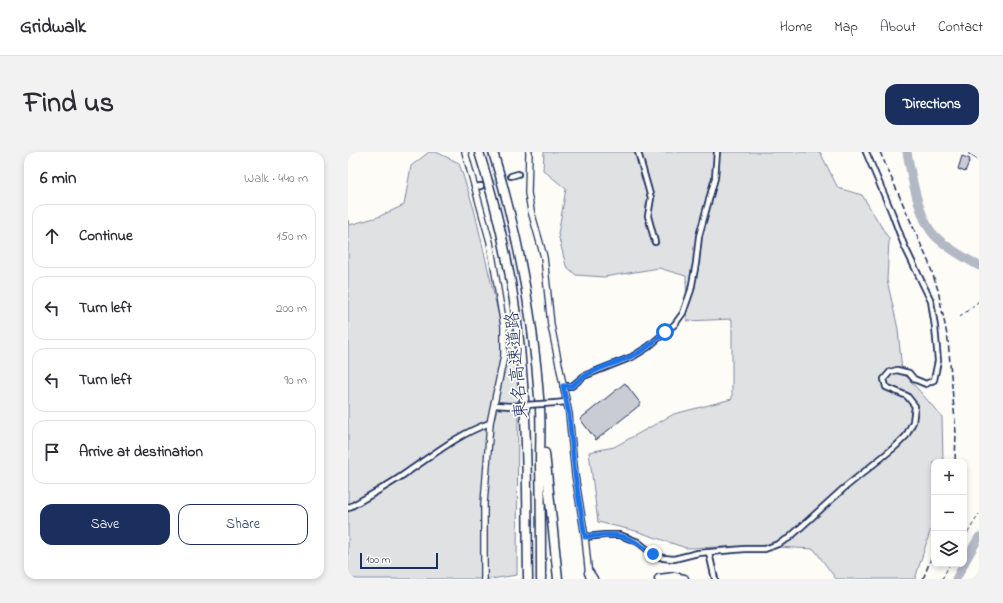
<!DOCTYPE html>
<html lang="en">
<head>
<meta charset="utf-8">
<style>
  :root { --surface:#fff; --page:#f2f2f3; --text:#2b2b33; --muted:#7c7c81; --line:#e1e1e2; --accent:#1b2f5e }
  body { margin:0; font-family:"Indie Flower","Klee One",sans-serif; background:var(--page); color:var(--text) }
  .controls { position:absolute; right:12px; bottom:12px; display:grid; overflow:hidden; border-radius:8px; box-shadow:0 2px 6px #0003 }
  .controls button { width:36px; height:36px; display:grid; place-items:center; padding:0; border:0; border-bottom:1px solid var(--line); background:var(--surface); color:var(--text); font:20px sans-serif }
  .scale { position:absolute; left:12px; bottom:10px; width:78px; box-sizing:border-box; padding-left:4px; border:2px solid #1b2f5e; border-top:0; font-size:11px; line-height:14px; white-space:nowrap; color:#1b2f5e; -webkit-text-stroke:3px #fdfcf7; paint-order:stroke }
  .stop { position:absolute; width:12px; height:12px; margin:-9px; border:3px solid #1a73e8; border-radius:50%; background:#fff }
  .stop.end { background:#1a73e8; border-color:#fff; box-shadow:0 1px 4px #0008 }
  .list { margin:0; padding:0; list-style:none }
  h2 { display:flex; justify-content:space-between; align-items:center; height:52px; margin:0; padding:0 16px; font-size:17px }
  h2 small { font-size:13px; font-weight:400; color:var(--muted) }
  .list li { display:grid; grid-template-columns:26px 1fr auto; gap:12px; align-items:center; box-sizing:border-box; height:64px; margin:0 8px 8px; padding:0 8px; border:1px solid var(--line); border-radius:12px }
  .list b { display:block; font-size:15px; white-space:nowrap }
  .list em { font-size:13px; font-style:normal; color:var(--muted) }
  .actions { display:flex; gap:8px; padding:12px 16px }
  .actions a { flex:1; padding:9px 0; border:1px solid var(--accent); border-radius:12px; text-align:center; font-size:14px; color:var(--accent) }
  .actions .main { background:var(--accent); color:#fff }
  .icon { flex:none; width:22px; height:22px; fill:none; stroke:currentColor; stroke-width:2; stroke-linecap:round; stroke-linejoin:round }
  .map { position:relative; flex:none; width:631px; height:427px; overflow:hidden; border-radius:12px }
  header { display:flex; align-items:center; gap:24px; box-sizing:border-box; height:56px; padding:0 20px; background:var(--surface); border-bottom:1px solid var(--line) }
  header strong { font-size:19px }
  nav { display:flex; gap:22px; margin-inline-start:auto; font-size:14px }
  .intro { display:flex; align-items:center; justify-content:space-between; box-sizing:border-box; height:96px; padding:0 24px }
  h1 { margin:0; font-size:28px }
  .button { padding:10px 18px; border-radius:12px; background:var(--accent); color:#fff; font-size:14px; font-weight:700 }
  main { display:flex; gap:24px; padding:0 24px }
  aside { flex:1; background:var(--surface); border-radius:12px; box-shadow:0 2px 6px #0003 }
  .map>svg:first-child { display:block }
</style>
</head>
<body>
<header>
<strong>Gridwalk</strong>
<nav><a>Home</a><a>Map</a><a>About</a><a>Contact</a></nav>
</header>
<div class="intro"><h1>Find us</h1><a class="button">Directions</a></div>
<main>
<aside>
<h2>6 min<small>Walk · 440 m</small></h2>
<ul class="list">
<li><svg class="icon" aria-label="ahead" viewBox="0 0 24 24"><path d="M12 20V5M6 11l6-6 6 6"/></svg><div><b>Continue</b></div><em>150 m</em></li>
<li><svg class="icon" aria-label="left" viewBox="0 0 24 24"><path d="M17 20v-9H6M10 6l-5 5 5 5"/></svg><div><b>Turn left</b></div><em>200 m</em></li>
<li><svg class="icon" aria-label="left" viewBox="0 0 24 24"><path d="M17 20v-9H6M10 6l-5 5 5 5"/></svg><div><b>Turn left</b></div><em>90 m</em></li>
<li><svg class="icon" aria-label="arrive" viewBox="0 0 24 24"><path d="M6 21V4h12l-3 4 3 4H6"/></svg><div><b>Arrive at destination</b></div></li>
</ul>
<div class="actions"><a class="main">Save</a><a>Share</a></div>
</aside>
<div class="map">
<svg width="631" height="427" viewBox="0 0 631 427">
  <rect width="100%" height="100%" fill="#fdfcf7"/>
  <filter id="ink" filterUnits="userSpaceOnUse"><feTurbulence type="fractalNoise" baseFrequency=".025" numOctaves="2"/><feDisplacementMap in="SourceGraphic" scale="8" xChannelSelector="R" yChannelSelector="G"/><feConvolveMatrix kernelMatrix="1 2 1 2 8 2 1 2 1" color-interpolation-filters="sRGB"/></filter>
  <g filter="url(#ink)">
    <!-- green -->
    <g fill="#e0e1e3" stroke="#7e88a0">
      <path d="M 81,0 L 88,0 L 111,11 L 126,57 L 152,169 L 168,211 L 170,241 L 169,423 L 143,427 L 0,427 L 0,68 L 1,73 L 5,72 L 30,65 L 56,53 L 63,14 Z"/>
      <path d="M 196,0 L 472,0 L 490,36 L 514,43 L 541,87 L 539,128 L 550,177 L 554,219 L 594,265 L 595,310 L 586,310 L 586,367 L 567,427 L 488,427 L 466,397 L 410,394 L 338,396 L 288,379 L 250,370 L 241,300 L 266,295 L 326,262 L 384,247 L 384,167 L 339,169 L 338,124 L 311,116 L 256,125 L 228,123 L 218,114 L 210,82 L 218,37 L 195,18 Z"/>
    </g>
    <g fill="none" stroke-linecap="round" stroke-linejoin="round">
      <!-- river -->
      <g stroke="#b3b8c5" stroke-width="9">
        <path d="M 559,0 C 563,23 571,68 587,84 C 600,97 616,105 631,114"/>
        <path d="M 616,411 L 631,385"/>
        <path d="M 608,427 L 616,412"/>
      </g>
    </g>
    <!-- building -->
    <g fill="#c9ccd3" stroke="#1b2f5e">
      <path d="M 614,4 L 622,7 L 617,20 L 610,17 Z"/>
      <path d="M 277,231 L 293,252 L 248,288 L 232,267 Z"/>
    </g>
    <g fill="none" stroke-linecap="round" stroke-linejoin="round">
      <!-- minor-tunnel -->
      <path stroke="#d0d3d8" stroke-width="4.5" stroke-dasharray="4.5 2" stroke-linecap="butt" d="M 133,34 L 163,24"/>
      <!-- minor casing -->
      <g stroke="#1b2f5e" stroke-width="8">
        <g id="minor">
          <path d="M 290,0 L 303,46 L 300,64 L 307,90"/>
          <path d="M 163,24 L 170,22"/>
          <path d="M 127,35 L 133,34"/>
          <path d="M 215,234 L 224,234 L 236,224 L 284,205 L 300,195 L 327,172 L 335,161 L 343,138 L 348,111 L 351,84 L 367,26 L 369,0"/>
          <path d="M 208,251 L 218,250"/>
          <path d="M 146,253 L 163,254"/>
          <path d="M 0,356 C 19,345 40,334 58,321 C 85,303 110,282 142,271"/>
          <path d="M 237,385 L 257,383 L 272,383 L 290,390 L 305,402 L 315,406 L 326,407 L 350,401 L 397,397 L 417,397 L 430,392 L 441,386 L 495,337 L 548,294 L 558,284 L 565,270 L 567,254 L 559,244 L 538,235 L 536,227 L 542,220 L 549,218 L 561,221 L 566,227 L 578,232 L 586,228 L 590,209 L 587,175 L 583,149 L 556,93 L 544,61 L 518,0"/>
          <path d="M 361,401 L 367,427"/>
        </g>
      </g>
      <!-- tertiary casing -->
      <g stroke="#1b2f5e" stroke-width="8">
        <g id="tertiary">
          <path d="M 117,0 L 142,90 L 156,174 L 156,204 L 142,271 L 139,313 L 136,352 L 136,427"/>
          <path d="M 181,0 L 180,41 L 183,59 L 196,105 L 203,173 L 221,262 L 227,323 L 237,385 L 241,425"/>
          <path d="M 624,0 L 631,4"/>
        </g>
      </g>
      <!-- motorway casing -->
      <g stroke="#1b2f5e" stroke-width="11">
        <g id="motorway">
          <path d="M 131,0 C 155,75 170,154 175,232 C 180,297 179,362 180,427"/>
          <path d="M 145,0 C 171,84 186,169 192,257 C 193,276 192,295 192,314 C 193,352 193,389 193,427"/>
          <path d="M 197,301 L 210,427"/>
          <path d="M 241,421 L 245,427"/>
          <path d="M 311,427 L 326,425 L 336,427"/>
        </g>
      </g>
      <!-- path -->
      <g stroke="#1b2f5e" stroke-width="1" stroke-dasharray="4 3" stroke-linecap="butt">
        <path d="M 612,165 L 631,149"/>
        <path d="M 616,387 L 631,362"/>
        <path d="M 594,427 L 602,412"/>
      </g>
      <!-- minor -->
      <use href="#minor" stroke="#fdfcf7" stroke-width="4.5"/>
      <!-- tertiary -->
      <use href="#tertiary" stroke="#fdfcf7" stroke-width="5.5"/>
      <!-- motorway -->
      <use href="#motorway" stroke="#fdfcf7" stroke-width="8"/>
      <!-- rail -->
      <g stroke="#1b2f5e" stroke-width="1.5" stroke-dasharray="6 3" stroke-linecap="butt">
        <path d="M 532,0 L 581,111 L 590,138 L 600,188 L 608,281 L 607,310"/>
        <path d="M 575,427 L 586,399"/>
      </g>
      <!-- minor-bridge casing -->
      <g stroke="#1b2f5e" stroke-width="8" stroke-linecap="butt">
        <path id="minor-bridge" d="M 163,254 L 208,251"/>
      </g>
      <!-- minor-bridge -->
      <use href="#minor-bridge" stroke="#fdfcf7" stroke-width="4.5"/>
    </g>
  </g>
  <g fill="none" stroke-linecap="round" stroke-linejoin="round" filter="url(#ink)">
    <!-- route -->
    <path stroke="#1a73e8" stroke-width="5" d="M 305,402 C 278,381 271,381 237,385 L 227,323 L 221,262 L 215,234 L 224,234 C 240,218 262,214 282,205 C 295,200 306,190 317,180"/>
  </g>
  <g text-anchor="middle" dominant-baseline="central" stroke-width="3.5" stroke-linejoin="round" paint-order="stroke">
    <!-- street labels -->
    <g font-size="18" fill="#1b2f5e" stroke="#fdfcf7">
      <text transform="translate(170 213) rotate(-95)">東名高速道路</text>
    </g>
  </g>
</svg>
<div class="controls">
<button>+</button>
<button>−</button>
<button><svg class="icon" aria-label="layers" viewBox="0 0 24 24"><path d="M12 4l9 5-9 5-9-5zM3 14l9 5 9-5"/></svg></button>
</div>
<div class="scale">100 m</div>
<div class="stop" style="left:317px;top:180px"></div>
<div class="stop end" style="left:305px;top:402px"></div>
</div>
</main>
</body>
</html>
